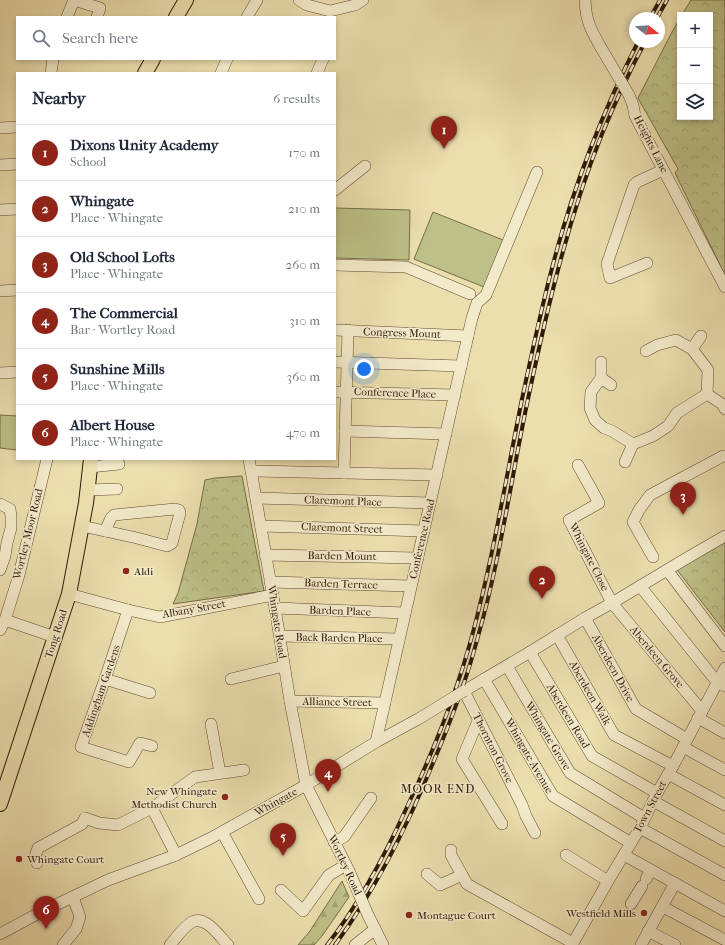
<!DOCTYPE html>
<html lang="en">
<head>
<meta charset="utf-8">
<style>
  :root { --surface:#fff; --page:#f2f2f3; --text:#1f2937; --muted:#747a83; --line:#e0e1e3; --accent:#8f2418 }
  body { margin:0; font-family:"IM FELL French Canon",serif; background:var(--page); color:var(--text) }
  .controls { position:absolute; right:12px; top:12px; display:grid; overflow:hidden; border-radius:0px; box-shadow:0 2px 6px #0003 }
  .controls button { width:36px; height:36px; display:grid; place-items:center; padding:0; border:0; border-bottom:1px solid var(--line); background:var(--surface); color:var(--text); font:20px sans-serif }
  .compass { position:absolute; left:629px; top:12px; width:36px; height:36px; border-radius:50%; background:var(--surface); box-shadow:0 2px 6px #0003; rotate:107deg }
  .you { position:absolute; left:364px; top:369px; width:14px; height:14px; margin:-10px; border:3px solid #fff; border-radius:50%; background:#1a73e8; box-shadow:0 0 0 6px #1a73e833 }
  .badge { display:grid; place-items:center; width:26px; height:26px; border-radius:50%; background:var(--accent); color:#fff; font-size:13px; font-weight:700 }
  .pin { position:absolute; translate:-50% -33px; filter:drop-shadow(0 1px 2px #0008) }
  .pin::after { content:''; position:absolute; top:21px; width:14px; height:12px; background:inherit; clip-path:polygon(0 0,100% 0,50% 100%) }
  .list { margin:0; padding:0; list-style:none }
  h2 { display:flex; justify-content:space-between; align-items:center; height:52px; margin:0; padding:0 16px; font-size:17px }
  h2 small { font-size:13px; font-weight:400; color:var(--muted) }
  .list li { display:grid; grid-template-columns:26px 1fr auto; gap:12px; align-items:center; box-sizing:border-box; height:56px; padding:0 16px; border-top:1px solid var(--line) }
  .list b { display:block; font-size:15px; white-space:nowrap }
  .list p { margin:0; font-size:13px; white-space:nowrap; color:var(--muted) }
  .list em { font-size:13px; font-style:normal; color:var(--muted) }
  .icon { flex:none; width:22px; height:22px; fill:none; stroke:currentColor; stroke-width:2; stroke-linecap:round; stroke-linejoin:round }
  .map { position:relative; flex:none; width:725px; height:945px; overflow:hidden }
  .search { position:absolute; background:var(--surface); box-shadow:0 2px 6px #0003; left:16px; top:16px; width:320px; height:44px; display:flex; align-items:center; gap:10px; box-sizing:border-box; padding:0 14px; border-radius:0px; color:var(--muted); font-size:15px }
  .panel { position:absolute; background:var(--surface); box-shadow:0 2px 6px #0003; left:16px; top:72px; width:320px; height:388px; border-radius:0px }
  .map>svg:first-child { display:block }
</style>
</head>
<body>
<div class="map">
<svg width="725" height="945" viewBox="0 0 725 945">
  <defs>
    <pattern id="forest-firs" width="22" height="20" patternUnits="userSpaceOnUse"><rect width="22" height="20" fill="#bdc087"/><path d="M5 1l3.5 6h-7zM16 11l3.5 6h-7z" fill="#a3a473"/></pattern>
    <pattern id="park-crowns" width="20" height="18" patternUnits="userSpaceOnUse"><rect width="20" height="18" fill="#bdc087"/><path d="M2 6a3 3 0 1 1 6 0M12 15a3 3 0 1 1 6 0" fill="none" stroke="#a3a473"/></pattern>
  </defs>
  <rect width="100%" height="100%" fill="#ecdfae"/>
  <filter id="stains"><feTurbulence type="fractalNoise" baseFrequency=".005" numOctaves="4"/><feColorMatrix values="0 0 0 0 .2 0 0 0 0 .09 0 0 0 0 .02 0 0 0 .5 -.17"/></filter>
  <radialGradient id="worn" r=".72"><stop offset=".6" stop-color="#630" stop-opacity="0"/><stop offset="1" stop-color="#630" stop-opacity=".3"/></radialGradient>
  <!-- grass -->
  <g fill="#bdc087" stroke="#776d48">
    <path d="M 335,208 L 410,210 L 409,260 L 335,258 Z"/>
    <path d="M 433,212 L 503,240 L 484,287 L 414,259 Z"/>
    <path d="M 0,415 L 17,416 L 17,450 L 0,448 Z"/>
  </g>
  <!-- forest -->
  <path fill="url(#forest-firs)" stroke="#776d48" d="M 342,881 L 349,897 L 322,936 L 314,945 L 298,945 L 310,931 Z"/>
  <!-- park -->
  <g fill="url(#park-crowns)" stroke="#776d48">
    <path d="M 691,0 L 725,0 L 725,275 L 675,173 L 678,169 L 638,98 L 672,32 L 680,18 L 680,117 L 710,117 L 710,15 L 682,15 Z"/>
    <path d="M 242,476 L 264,591 L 173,604 L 178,593 L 197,524 L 205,480 L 215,478 Z"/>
    <path d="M 725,533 L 725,632 L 674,566 Z"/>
  </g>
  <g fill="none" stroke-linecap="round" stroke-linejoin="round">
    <!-- minor casing -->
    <g stroke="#604b33" stroke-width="12">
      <g id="minor">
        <path d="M 74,0 L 100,8 L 97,17"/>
        <path d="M 299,0 L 307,5 L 330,11 L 355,5 L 363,0"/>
        <path d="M 585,0 C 586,21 590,28 600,46"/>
        <path d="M 67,17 L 74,0"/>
        <path d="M 247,17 L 257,0"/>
        <path d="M 51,73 L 53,59"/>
        <path d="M 221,73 L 227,59"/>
        <path d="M 317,73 L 323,59"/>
        <path d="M 629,95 L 633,105 L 635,116 L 725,287"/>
        <path d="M 0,128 L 17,127"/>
        <path d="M 0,165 L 17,164"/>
        <path d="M 335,190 L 365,166"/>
        <path d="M 0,210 L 17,209"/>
        <path d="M 647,263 L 610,278 L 607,264 L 634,185 L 637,182 L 663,170"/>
        <path d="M 335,265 L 406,267 L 470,294"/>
        <path d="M 0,291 L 17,290"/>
        <path d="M 335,330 L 468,336"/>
        <path d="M 701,336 L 692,349 L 708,370 L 707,394"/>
        <path d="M 646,351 L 657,345 L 676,340 L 692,349"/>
        <path d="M 335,362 L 461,366"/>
        <path d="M 601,362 L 601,378 L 591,392 L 590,408 L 595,420 L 604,428 L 612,431 L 633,444 L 653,436 L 668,426 L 677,413 L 707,394 L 722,404 L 725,409"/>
        <path d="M 0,373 L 17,372"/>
        <path d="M 601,378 L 611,385"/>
        <path d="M 335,392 L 455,395"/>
        <path d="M 345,431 L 446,434"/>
        <path d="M 249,459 L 275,608 L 290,701 L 306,785 L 349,871"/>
        <path d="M 625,462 L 633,444"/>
        <path d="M 578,465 L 599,503 L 569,520 L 612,603 L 702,711"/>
        <path d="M 90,467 L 119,464"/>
        <path d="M 251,471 L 437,475"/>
        <path d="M 344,473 L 348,330"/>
        <path d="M 88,490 L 117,489"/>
        <path d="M 256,498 L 430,503"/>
        <path d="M 0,504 L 10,509 L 11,517 L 11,528 L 7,543 L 5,556 L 0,570"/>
        <path d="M 175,509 L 179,510 L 180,513 L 172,543 L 167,546 L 137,538 L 105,531 L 111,518 L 114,515 Z"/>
        <path d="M 82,526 L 105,531"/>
        <path d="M 261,526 L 424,531"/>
        <path d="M 265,555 L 418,558"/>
        <path d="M 653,557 L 633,522 L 639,510 L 650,495 L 723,456 L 725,456"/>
        <path d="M 667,570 L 725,646"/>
        <path d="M 270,582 L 411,586"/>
        <path d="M 640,586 L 717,682 L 725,686"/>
        <path d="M 69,594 L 128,610 L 160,617 L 273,595"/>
        <path d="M 275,608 L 405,613"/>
        <path d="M 128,610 L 105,679 L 81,747 L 129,762 L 140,743 L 152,746"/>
        <path d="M 585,618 L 636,709 L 687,739"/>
        <path d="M 5,620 L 55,637"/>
        <path d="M 0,630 L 5,620 L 19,575 L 47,459"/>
        <path d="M 557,635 L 614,735 L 673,766"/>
        <path d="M 280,636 L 399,639"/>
        <path d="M 530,652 L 592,756 L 657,793"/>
        <path d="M 507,666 L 570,773 L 644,818"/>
        <path d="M 105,679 L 150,693"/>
        <path d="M 231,679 L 284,666"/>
        <path d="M 484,679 L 553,796 L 631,843"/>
        <path d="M 290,701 L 385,703"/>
        <path d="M 698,718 L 725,733"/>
        <path d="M 478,721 L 462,759 L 502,824"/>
        <path d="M 211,724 L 220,773"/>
        <path d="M 376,742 L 472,318 L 477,303 L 486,295 L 537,172"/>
        <path d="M 683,747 L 725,770"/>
        <path d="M 668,774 L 725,805"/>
        <path d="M 653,801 L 725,841"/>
        <path d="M 152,808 L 176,855"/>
        <path d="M 640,828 L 725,875"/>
        <path d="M 222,832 L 259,899"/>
        <path d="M 535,833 L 526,816 L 522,805 L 464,691 L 530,652 L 585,618 L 612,603 L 687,558 L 725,536"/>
        <path d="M 334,842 L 344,837 L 371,798"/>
        <path d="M 451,850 L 451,855 L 467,884 L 573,943"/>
        <path d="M 566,855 L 608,881"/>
        <path d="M 624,855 L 725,911"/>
        <path d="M 37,863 L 35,857 L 38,848 L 82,824 L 85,818 L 99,823 L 118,825 L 152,808 L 195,777 L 244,770"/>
        <path d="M 427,874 L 440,885 L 462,875"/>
        <path d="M 646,879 L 651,870"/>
        <path d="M 281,890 L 303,911 L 329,875 L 346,865"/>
        <path d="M 631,904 L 642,886"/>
        <path d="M 663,907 L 725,940"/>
        <path d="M 368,915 L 383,945"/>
        <path d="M 648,931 L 675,945"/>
        <path d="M 0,934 L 41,912 L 108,880 L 176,855 L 211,838 L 306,785 L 376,742 L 420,718"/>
        <path d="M 63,945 L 76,929 L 80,917 L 73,897"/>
        <path d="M 170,945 C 176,938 184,926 192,922 C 206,915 220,937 228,945"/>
        <path d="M 355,945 L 375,929"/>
        <path d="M 572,945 L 608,881 L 640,828 L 657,793 L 673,766 L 725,668"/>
        <path d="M 641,945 L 675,883"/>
      </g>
    </g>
    <!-- major casing -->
    <g stroke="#311a0a" stroke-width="16">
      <g id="major">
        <path d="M 176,17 L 186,0"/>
        <path d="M 145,73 L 153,59"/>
        <path d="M 0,804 L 69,594 L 86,503 L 91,459"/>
      </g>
    </g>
    <!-- minor -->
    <use href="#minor" stroke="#f3eaca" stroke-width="11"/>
    <!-- major -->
    <use href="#major" stroke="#ecdfae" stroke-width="14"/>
    <!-- rail casing -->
    <g stroke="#311a0a" stroke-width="4">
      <g id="rail">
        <path d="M 650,18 L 660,0"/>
        <path d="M 657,18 L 667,0"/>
        <path d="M 327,945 C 360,903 385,855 407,807 C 433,752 456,695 472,636 C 493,558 506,478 522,399 C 531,357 540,314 551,272 C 571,193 601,115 638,42"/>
        <path d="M 335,945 C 376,889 407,827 433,763 C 450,723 466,682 477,640 C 500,561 511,479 528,399 C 547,309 568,219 602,134 C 615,103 629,72 645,42"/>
      </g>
    </g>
    <!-- rail -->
    <use href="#rail" stroke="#f3eaca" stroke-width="2.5" stroke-dasharray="8" stroke-linecap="butt"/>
    <!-- minor-bridge casing -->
    <g stroke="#604b33" stroke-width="12" stroke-linecap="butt">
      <g id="minor-bridge">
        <path d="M 600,46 L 629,95"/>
        <path d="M 420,718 L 464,691"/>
        <path d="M 349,871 L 368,915"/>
      </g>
    </g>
    <!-- minor-bridge -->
    <use href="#minor-bridge" stroke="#f3eaca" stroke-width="11"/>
  </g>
  <!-- markers -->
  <g fill="#8f2418" stroke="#f3eaca" stroke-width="1.5">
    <circle cx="126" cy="571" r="4"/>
    <circle cx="225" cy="797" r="4"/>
    <circle cx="19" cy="859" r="4"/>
    <circle cx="644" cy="913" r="4"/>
    <circle cx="409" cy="915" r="4"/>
  </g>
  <g text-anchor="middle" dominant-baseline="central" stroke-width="3" stroke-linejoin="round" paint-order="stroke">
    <!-- street labels -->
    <g font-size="11" fill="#311a0a" stroke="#f3eaca">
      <text transform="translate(651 144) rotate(63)">Heights Lane</text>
      <text transform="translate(402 333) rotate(2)">Congress Mount</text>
      <text transform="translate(395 393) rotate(2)">Conference Place</text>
      <text transform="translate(343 501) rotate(2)">Claremont Place</text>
      <text transform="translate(342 528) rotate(2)">Claremont Street</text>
      <text transform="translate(28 534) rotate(-76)">Wortley Moor Road</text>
      <text transform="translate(422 539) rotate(-77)">Conference Road</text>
      <text transform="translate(342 556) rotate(1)">Barden Mount</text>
      <text transform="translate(589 557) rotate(63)">Whingate Close</text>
      <text transform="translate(341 584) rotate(2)">Barden Terrace</text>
      <text transform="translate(194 609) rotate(-10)">Albany Street</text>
      <text transform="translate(340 611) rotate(2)">Barden Place</text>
      <text transform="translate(277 622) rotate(81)">Whingate Road</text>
      <text transform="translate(56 634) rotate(-72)">Tong Road</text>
      <text transform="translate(339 638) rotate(1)">Back Barden Place</text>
      <text transform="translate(657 657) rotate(50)">Aberdeen Grove</text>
      <text transform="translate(613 668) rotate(61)">Aberdeen Drive</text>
      <text transform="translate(101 691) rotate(-71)">Addingham Gardens</text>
      <text transform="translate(590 693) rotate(60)">Aberdeen Walk</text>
      <text transform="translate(337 702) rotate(1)">Alliance Street</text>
      <text transform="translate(568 716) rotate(59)">Aberdeen Road</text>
      <text transform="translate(548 736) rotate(59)">Whingate Grove</text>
      <text transform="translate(493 748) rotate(63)">Thornton Grove</text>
      <text transform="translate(529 756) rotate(60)">Whingate Avenue</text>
      <text transform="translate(276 802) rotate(-29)">Whingate</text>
      <text transform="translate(650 807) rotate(-62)">Town Street</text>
      <text transform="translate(345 865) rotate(65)">Wortley Road</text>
    </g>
    <!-- poi labels -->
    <g font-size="11" fill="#311a0a" stroke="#f3eaca" text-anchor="start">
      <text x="134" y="571">Aldi</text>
      <text x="217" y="791" text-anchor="end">New Whingate<tspan x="217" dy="13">Methodist Church</tspan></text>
      <text x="27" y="859">Whingate Court</text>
      <text x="636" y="913" text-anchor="end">Westfield Mills</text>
      <text x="417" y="915">Montague Court</text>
    </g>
    <!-- neighbourhood labels -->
    <g font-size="12" letter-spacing="1" fill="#311a0a" stroke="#f3eaca">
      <text x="438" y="789">MOOR END</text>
    </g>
  </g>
  <rect width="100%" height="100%" filter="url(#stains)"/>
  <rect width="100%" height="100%" fill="url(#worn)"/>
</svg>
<div class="controls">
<button>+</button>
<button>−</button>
<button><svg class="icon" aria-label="layers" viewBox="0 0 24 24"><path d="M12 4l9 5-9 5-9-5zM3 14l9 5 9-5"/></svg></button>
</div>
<svg class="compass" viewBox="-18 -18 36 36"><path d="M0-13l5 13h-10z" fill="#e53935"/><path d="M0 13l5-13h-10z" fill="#747a83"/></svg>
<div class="you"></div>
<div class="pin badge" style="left:444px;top:149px">1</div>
<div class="pin badge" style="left:542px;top:599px">2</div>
<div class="pin badge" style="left:683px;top:515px">3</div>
<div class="pin badge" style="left:328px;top:792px">4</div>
<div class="pin badge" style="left:283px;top:856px">5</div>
<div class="pin badge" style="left:46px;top:929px">6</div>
<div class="search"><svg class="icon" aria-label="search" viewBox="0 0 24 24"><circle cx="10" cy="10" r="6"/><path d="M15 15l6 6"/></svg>Search here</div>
<section class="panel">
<h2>Nearby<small>6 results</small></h2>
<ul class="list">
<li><span class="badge">1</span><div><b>Dixons Unity Academy</b><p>School</p></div><em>170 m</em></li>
<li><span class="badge">2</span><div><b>Whingate</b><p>Place · Whingate</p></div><em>210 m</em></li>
<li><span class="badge">3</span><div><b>Old School Lofts</b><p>Place · Whingate</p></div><em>260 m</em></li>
<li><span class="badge">4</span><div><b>The Commercial</b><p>Bar · Wortley Road</p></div><em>310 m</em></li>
<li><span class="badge">5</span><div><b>Sunshine Mills</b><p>Place · Whingate</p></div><em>360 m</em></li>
<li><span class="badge">6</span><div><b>Albert House</b><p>Place · Whingate</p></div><em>470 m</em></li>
</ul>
</section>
</div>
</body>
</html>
